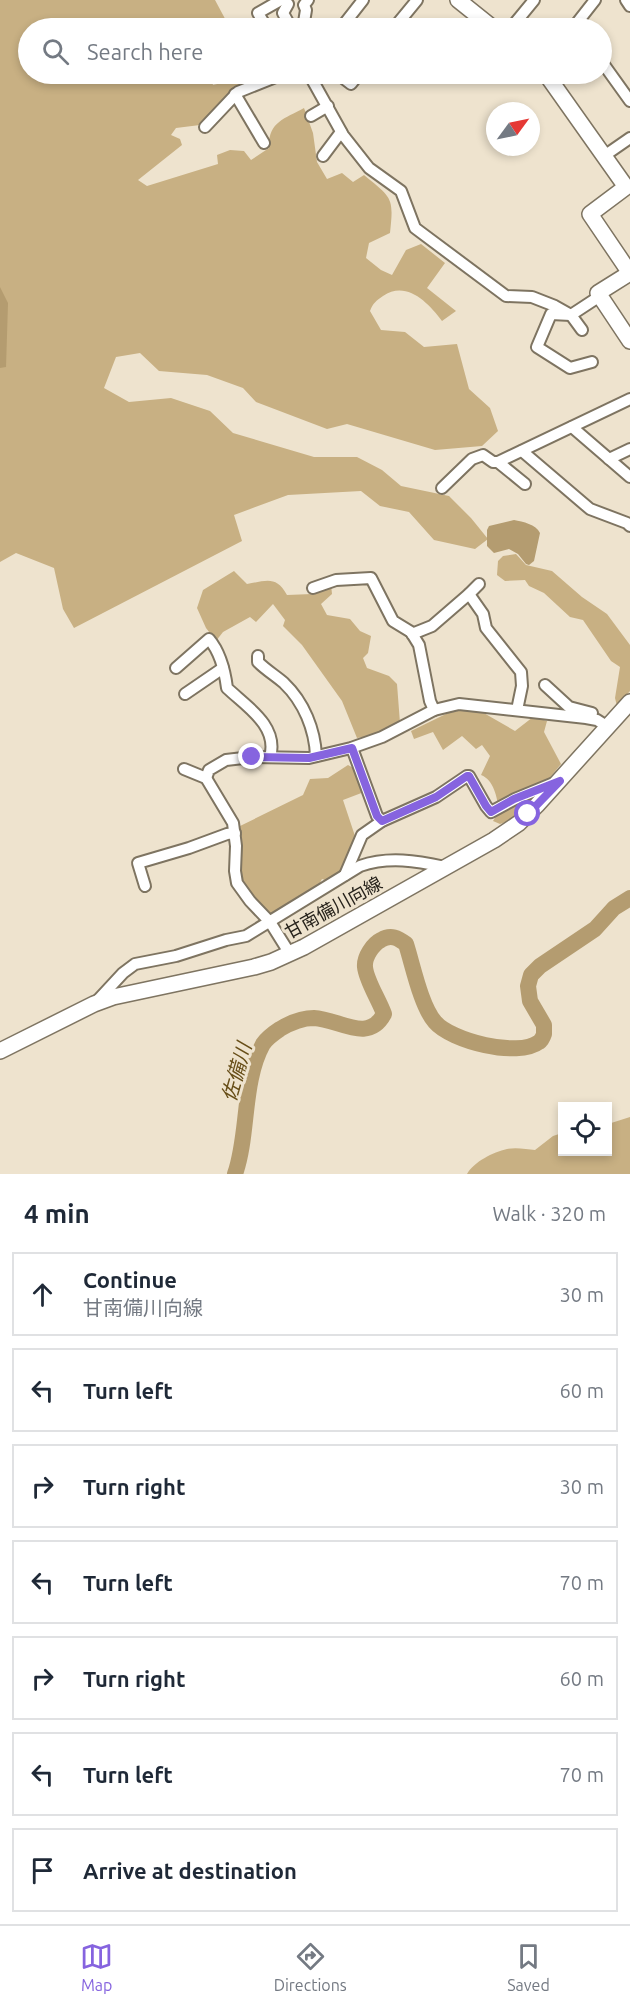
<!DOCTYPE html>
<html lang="en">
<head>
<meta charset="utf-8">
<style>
  :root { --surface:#fff; --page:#f2f2f3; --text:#1f2937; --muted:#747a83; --line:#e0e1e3; --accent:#8664df }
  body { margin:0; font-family:Ubuntu,"Noto Sans JP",sans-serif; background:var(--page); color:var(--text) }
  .controls { position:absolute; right:18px; bottom:18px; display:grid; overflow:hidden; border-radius:0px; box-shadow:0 3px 9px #0003 }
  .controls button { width:54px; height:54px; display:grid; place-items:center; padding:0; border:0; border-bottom:2px solid var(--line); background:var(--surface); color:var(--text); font:30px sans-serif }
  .compass { position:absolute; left:486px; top:102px; width:54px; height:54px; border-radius:50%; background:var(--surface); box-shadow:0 3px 9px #0003; rotate:57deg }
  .stop { position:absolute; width:18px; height:18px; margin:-14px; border:4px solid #8664df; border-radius:50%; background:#fff }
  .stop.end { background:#8664df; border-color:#fff; box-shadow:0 2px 6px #0008 }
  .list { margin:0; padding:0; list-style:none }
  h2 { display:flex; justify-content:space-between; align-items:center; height:78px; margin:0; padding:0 24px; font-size:26px }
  h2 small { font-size:20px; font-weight:400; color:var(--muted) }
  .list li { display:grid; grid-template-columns:39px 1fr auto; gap:18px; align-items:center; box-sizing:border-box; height:84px; margin:0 12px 12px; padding:0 12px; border:2px solid var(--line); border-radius:0px }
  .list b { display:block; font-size:22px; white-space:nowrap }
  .list p { margin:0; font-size:20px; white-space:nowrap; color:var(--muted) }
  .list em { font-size:20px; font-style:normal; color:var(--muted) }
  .icon { flex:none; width:33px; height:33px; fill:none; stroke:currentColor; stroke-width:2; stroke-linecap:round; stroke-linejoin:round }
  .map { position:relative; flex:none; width:630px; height:1174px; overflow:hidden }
  .search { position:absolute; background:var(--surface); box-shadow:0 3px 9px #0003; left:18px; right:18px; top:18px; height:66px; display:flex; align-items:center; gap:15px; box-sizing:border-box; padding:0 21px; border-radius:33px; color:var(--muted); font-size:22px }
  .sheet { height:750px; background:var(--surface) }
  nav { display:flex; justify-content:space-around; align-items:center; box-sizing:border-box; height:84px; border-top:2px solid var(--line); background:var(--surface); font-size:16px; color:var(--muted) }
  nav a { display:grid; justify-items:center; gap:3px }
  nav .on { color:var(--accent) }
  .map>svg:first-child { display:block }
</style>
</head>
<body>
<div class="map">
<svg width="630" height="1174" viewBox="0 0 630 1174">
  <rect width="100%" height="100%" fill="#eee3ce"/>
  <!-- forest -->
  <g fill="#c8b083">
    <path d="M 0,0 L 215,0 L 230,28 L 28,28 L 28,74 L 210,74 L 213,85 L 246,77 L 248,84 L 200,125 L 176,128 L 171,135 L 180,139 L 182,145 L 138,180 L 147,186 L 218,164 L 217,155 L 230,150 L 244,151 L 251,160 L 269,148 C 268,122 284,119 304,108 L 313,133 L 317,162 L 327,179 L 342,173 L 353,182 L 364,175 C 392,198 394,197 390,233 L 369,243 L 366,258 L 381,270 L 392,275 L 406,250 L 421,244 L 445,263 L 427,288 L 456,311 L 442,321 C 428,302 406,280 383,296 C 376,301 373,303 370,311 L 381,330 L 405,332 L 424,347 L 457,344 L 469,389 L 490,408 L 498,431 L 482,446 L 435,450 L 347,424 L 327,429 L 256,402 L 243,388 L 207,375 L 159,371 L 140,353 L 116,357 L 104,388 L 129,402 L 171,398 L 210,411 L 233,433 L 314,457 L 357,457 L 382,470 L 401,486 L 449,496 L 471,518 L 488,539 L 475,549 L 434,540 L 409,512 L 380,506 L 361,491 L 288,495 L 234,515 L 242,541 L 74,628 L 63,609 L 54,568 L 16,553 L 0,562 Z"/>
    <path d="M 516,554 L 526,565 L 552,571 L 582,597 L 607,614 L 630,645 L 630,691 L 617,706 L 615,698 L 620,667 L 611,661 L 583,620 L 570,617 L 544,593 L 529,586 L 525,580 L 505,581 L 497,575 L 498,561 L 503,556 Z"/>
    <path d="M 234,571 L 247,584 C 266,581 276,575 287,595 L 312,594 L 331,584 L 332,594 L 321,604 L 327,615 L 350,619 L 360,631 L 371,636 L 368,653 L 363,658 L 367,668 L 389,676 L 397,684 L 400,723 L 369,736 L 357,738 L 342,701 L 302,645 L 283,626 L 285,620 L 273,604 L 256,622 L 250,617 L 223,632 L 216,641 L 206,628 L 197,608 L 203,590 Z"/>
    <path d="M 467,709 L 482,712 L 515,731 L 533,717 L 547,721 L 544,732 L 561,764 L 517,818 L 500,824 L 493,821 L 499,811 C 497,797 494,780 481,775 L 490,756 L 482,745 L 476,749 L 462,736 L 443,750 L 433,732 L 414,739 L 411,731 L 448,713 Z"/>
    <path d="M 348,765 L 357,770 L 364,792 L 343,800 L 356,839 L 341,877 L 331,882 L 322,879 L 315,892 L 273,919 L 246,890 L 240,876 L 240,826 L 303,795 L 310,779 L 328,778 Z"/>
    <path d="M 630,1117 L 630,1174 L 467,1174 C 474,1162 493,1152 507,1149 C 515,1147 527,1149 535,1150 L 553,1136 L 562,1133 L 562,1152 L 608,1152 L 608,1124 Z"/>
  </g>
  <!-- water -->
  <g fill="#b49c70">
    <path d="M 0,287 L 8,303 L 6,367 L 0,368 Z"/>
    <path d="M 514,520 C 523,522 536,524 540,533 L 534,561 L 529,565 L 526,564 L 518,554 L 509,549 L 494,553 L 487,546 L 487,530 L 489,526 Z"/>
  </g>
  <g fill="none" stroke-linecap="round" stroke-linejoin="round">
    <!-- river -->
    <path stroke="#b49c70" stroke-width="16" d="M 235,1174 C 249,1134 242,1082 263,1044 C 267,1038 274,1033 280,1029 C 290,1023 302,1018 314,1018 C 339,1019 368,1044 384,1014 C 379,1000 366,980 365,967 C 364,957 373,944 381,940 C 391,934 398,938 406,944 C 413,966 421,1006 435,1022 C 451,1041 518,1058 539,1042 C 542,1040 543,1037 544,1034 L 544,1025 L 530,1001 L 528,986 L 531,975 L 540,966 L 595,929 L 614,908 L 630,898"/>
    <!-- street casing -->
    <g stroke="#7e7461" stroke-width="14">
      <g id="street">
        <path d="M 626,0 L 630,6"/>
        <path d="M 288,4 L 283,13 L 289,24 L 302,27"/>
        <path d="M 267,28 L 258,13 L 281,0"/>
        <path d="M 303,28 L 306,10 L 304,5 L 308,0"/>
        <path d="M 341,28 L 363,0"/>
        <path d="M 394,28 L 417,0"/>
        <path d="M 511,28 L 534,0"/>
        <path d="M 573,28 L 595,0"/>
        <path d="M 602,62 L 630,101"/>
        <path d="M 309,74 L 343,135 L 369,168 L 401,191 L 415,228 L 506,296 L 532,297 L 555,306 L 571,315 L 582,330"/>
        <path d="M 338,74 L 351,84 L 359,74"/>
        <path d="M 235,94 L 264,143"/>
        <path d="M 311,116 L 328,106"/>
        <path d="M 205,127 L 238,92 L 283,74"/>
        <path d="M 323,156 L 341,132"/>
        <path d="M 604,156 L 630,138"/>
        <path d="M 592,362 L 570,368 L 537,347 L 551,314 L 571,315 L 600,296"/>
        <path d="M 572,427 L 630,477"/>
        <path d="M 522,451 L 590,509 L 627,523 L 630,526"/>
        <path d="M 609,459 L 630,449"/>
        <path d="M 498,462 L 525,484"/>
        <path d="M 442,488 L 472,459 L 483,455 L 493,462 L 498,462 L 630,399"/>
        <path d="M 313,588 L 336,580 L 371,578 L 393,621 L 411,632 L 419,645 L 430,701 L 434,710"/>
        <path d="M 469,594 L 483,614 L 486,628 L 521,672 L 522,686 L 517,710"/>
        <path d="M 412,634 L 432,626 L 469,594 L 479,584"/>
        <path d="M 258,656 L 258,662 C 266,670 276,676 284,683 C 304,702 315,730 316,756"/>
        <path d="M 176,668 L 209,639 C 220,652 225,672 227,688 C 246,706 279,726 270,757"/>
        <path d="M 545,685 L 569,707 L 592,713"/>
        <path d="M 185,694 L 223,668"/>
        <path d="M 352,748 L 377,816 L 382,821"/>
        <path d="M 184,769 L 206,778 L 233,823 L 236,846 L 235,871 L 237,883 L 250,901 L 270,922 L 290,954"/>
        <path d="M 206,778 L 209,770 L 226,760 L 252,757 L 309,758 L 351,748 L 382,737 L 434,710 L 459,704 L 586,718 L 597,720 L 608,727"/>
        <path d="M 345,875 L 362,835 L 382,821 L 436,797 L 467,776 L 469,776 L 486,806 L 491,812 L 515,799 L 554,783"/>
        <path d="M 145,886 L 138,863 L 189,848 L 227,834 L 235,833"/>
        <path d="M 98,1000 L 123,973 L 135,964 L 176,956 L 226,940 L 246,936 L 360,866 C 389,856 417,861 445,867"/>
      </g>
    </g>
    <!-- secondary casing -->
    <g stroke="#7e7461" stroke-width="18">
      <g id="secondary">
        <path d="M 458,0 L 493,28"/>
        <path d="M 546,74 L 626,187 L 590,214 L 630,273"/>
        <path d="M 630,273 L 598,293 L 630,341"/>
        <path d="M 0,1051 L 94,1004 L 113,997 L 254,967 L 271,962 L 304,947 L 494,840 L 519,823 L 537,805 L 630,702"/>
      </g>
    </g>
    <!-- street -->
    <use href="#street" stroke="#fff" stroke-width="10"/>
    <!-- secondary -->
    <use href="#secondary" stroke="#fff" stroke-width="15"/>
  </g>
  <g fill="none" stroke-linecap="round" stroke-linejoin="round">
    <!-- route -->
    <path stroke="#8664df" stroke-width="8" d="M 252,757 L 309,758 L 352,748 L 377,816 L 382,821 L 436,797 L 467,776 L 469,776 L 486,806 L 491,812 L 514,799 L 560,781 L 528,814"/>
  </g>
  <g text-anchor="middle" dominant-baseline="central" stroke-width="6" stroke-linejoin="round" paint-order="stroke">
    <!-- street labels -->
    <g font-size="18" fill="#26221b" stroke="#eee3ce">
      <text transform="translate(333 907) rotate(-29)">甘南備川向線</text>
    </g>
    <!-- water labels -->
    <g font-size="20" font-style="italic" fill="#674e18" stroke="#eee3ce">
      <text transform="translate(236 1072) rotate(-74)">佐備川</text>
    </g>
  </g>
</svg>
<div class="controls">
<button><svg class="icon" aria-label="locate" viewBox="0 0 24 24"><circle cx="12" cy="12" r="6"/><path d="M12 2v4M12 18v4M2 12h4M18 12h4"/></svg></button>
</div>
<svg class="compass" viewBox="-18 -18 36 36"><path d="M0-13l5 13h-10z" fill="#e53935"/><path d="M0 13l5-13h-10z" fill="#747a83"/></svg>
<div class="stop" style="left:528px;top:814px"></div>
<div class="stop end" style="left:252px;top:757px"></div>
<div class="search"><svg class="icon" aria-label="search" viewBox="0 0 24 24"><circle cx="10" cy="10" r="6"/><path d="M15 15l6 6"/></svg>Search here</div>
</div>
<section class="sheet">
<h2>4 min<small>Walk · 320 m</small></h2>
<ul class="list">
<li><svg class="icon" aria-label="ahead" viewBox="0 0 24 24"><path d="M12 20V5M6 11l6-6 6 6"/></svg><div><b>Continue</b><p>甘南備川向線</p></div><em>30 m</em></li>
<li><svg class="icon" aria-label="left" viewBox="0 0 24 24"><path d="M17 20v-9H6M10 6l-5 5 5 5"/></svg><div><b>Turn left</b></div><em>60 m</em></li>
<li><svg class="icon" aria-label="right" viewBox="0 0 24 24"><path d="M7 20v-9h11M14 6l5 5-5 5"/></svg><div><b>Turn right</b></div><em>30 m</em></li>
<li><svg class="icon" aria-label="left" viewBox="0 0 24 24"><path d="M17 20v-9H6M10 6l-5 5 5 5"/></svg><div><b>Turn left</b></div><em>70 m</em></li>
<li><svg class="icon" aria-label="right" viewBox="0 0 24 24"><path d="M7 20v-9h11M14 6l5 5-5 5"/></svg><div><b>Turn right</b></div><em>60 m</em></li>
<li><svg class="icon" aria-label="left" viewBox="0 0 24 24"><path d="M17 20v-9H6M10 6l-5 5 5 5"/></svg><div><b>Turn left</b></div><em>70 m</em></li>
<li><svg class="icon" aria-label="arrive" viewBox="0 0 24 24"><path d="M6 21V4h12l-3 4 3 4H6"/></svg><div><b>Arrive at destination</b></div></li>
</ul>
</section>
<nav>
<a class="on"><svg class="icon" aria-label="map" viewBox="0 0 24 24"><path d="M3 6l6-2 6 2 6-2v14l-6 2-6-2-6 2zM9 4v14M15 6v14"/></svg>Map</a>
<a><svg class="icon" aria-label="directions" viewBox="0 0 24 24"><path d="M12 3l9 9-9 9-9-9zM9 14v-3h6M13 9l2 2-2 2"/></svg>Directions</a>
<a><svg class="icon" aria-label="saved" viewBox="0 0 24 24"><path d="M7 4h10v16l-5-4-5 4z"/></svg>Saved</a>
</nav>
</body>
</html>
